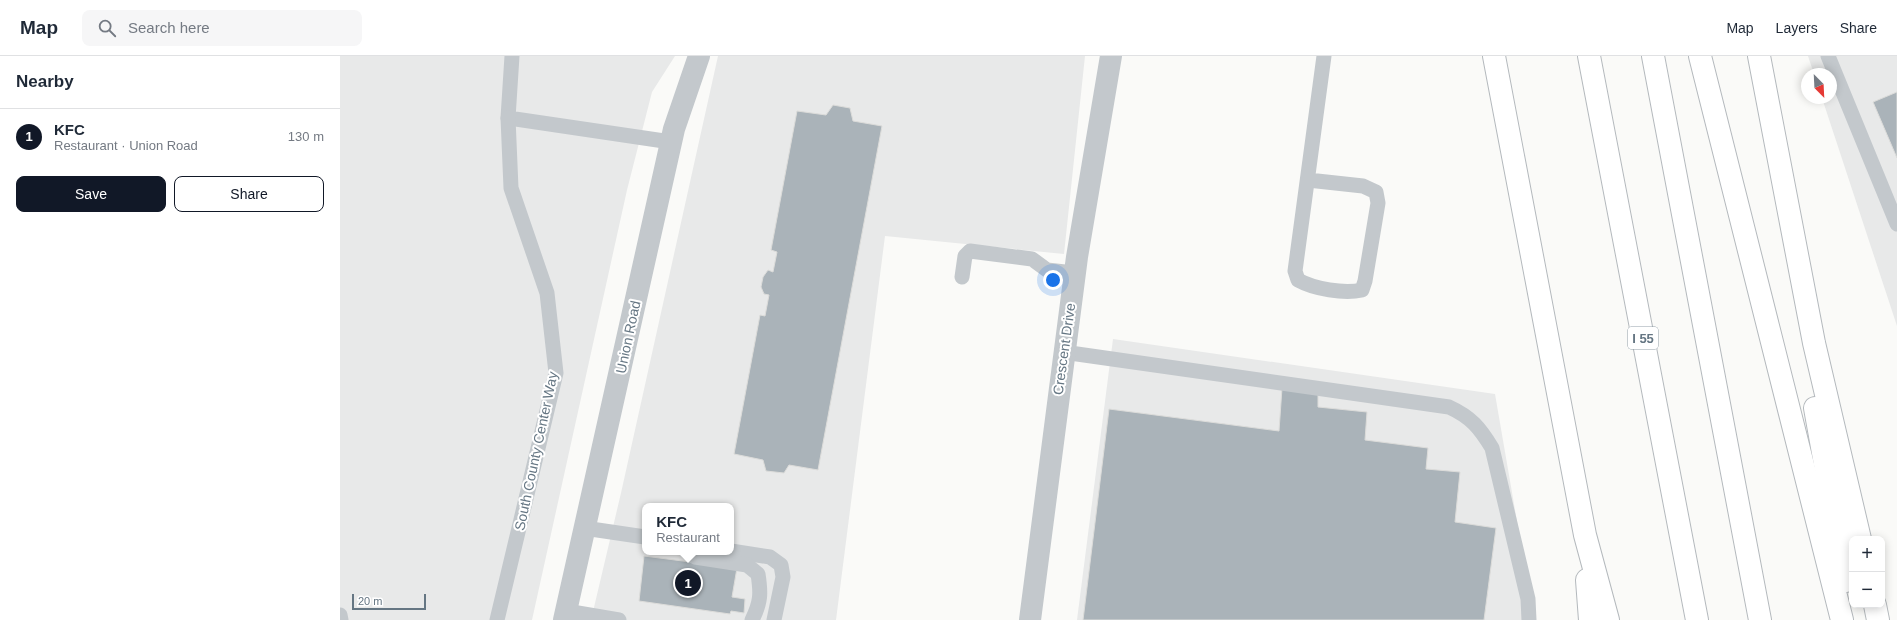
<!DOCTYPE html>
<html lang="en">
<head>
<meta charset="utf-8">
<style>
  :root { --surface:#fff; --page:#f6f6f7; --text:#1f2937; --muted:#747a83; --line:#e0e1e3; --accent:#111827 }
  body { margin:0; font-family:Arial,sans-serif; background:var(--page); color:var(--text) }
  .controls { position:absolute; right:12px; bottom:12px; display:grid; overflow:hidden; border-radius:8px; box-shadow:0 2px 10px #0003 }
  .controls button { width:36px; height:36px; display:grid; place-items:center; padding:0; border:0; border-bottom:1px solid var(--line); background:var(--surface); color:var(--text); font:20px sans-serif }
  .compass { position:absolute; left:1461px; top:12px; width:36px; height:36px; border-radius:50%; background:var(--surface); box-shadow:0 2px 10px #0003; rotate:156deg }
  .scale { position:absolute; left:12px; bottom:10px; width:74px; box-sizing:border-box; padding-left:4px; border:2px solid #657683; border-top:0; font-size:11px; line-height:14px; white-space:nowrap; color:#657683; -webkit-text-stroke:3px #fff; paint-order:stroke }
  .you { position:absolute; left:713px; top:224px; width:14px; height:14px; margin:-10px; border:3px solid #fff; border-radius:50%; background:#1a73e8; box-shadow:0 0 0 6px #1a73e833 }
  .badge { display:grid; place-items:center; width:26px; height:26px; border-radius:50%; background:var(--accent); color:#fff; font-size:13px; font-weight:700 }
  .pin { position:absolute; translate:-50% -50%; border:2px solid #fff; box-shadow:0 1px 4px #0006 }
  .popup { position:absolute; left:302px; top:447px; width:92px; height:52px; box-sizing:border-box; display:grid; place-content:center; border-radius:8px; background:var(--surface); filter:drop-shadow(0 1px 3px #0005); font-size:13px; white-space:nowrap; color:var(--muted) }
  .popup b { font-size:15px; color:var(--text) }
  .popup::after { content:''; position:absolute; left:50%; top:100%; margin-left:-8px; border:8px solid transparent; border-top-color:var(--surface) }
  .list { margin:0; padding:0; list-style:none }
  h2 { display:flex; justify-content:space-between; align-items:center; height:52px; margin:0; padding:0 16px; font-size:17px }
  h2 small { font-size:13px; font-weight:400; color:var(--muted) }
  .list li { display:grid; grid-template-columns:26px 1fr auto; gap:12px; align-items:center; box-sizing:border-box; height:56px; padding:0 16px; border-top:1px solid var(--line) }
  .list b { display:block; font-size:15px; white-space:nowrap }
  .list p { margin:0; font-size:13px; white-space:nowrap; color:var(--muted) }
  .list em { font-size:13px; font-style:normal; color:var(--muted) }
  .actions { display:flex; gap:8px; padding:12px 16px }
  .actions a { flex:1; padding:9px 0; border:1px solid var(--accent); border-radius:8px; text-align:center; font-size:14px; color:var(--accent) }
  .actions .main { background:var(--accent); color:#fff }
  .icon { flex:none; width:22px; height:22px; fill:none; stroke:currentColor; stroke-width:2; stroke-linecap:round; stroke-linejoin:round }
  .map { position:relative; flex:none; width:1557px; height:564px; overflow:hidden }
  header { display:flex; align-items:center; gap:24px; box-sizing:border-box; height:56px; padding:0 20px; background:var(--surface); border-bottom:1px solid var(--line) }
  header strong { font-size:19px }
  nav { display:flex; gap:22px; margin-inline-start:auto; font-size:14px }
  .search { width:280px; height:36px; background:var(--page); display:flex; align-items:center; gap:10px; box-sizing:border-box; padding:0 14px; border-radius:8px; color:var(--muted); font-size:15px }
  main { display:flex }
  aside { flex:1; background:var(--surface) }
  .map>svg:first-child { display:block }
</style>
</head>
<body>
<header>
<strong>Map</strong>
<div class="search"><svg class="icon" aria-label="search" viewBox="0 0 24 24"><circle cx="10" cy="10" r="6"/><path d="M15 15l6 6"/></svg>Search here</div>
<nav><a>Map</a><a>Layers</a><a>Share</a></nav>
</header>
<main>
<aside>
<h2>Nearby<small></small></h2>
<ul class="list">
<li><span class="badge">1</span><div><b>KFC</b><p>Restaurant · Union Road</p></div><em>130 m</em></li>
</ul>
<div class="actions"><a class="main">Save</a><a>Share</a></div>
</aside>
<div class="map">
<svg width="1557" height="564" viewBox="0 0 1557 564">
  <rect width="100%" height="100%" fill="#fafaf8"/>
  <!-- built -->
  <g fill="#e8e9e9" fill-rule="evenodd">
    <path d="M 0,0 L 335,0 L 312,36 L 287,134 L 192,564 L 0,564 Z"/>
    <path d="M 378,0 L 745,0 L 724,198 L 545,180 L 496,564 L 251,564 L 281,437 ZM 305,450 L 391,450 L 391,496 L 305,496 Z"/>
    <path d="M 1468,0 L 1557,0 L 1557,270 L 1482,42 L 1491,42 L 1491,18 L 1474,18 Z"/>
    <path d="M 773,283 L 1155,338 L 1194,564 L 737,564 Z"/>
  </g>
  <!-- building -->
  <g fill="#aab3b9" stroke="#dcdcda">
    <path d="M 1557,36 L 1557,102 L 1533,46 Z"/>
    <path d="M 493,49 L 510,52 L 513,65 L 542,70 L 478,414 L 449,409 L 444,417 L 426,415 L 423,404 L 394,398 L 420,259 L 425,260 L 429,239 L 424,238 L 421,231 L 423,221 L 428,214 L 433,216 L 437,196 L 431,194 L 457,55 L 486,59 Z"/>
    <path d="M 942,332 L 978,337 L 978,351 L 1027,356 L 1025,384 L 1088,392 L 1086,413 L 1120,416 L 1115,466 L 1156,472 L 1144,564 L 743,564 L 769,353 L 939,375 Z"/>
    <path d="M 304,500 L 397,512 L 392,541 L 405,543 L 404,557 L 391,555 L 390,558 L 299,545 Z"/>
  </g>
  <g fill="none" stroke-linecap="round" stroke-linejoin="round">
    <!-- motorway casing -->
    <g stroke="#b4b9bd" stroke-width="24">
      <g id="motorway">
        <path d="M 1154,0 L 1245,479 L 1268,564"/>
        <path d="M 1249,0 L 1357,564"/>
        <path d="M 1313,0 L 1420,564"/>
        <path d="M 1360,0 L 1502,564"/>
        <path d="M 1419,0 L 1474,287 L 1520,483"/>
        <path d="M 1475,352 L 1506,525"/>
        <path d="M 1247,524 L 1250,564"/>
        <path d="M 1535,549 L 1538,564"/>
      </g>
    </g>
    <!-- service -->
    <g stroke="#c3c8cc" stroke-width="15">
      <path d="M 172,0 L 168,62 L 331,86"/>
      <path d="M 1488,0 L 1557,168"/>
      <path d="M 968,124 L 1023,130 L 1036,136 L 1038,147 L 1025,225 L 1022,234 C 1004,238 974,233 958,224 L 955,215 L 984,0"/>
      <path d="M 622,221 L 625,200 L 630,195 L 692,203 L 707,214 L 734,217"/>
      <path d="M 723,296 L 1109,351 C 1131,361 1140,372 1152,392 L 1188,543 L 1189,564"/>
      <path d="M 244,472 L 305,481"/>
      <path d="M 391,495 L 430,501 L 441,509 L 443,521 L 434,564"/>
      <path d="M 347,496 L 355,501 L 407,509 L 418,518 C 421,537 421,546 412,564"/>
      <path d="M 226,555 L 279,564"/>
      <path d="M 0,559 L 1,564"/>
      <path d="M 157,564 L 216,317 L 207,237 L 171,132 L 168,62"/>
    </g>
    <!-- minor -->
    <g stroke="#c3c8cc" stroke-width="22">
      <path d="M 224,564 L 334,73 L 359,0"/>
      <path d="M 690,564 L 737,201 L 771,0"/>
    </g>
    <!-- motorway -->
    <use href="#motorway" stroke="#fff" stroke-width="22"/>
  </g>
  <g text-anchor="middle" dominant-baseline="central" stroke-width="4" stroke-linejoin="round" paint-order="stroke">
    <!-- shield labels -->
    <rect fill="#fff" stroke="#939fa8" stroke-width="1" x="1288" y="271" width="30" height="22" rx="3"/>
    <g font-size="13" font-weight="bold" fill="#657683">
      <text x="1303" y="282">I 55</text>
    </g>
    <!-- street labels -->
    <g font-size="14" fill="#657683" stroke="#fff">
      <text transform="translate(288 281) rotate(-78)">Union Road</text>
      <text transform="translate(724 293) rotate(-82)">Crescent Drive</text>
      <text transform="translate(196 395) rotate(-78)">South County Center Way</text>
    </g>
  </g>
</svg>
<div class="controls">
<button>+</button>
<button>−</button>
</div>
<svg class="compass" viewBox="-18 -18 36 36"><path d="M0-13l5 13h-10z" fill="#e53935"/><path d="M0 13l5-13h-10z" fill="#747a83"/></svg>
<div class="scale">20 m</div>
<div class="you"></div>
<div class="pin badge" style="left:348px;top:527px">1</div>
<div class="popup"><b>KFC</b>Restaurant</div>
</div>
</main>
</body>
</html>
